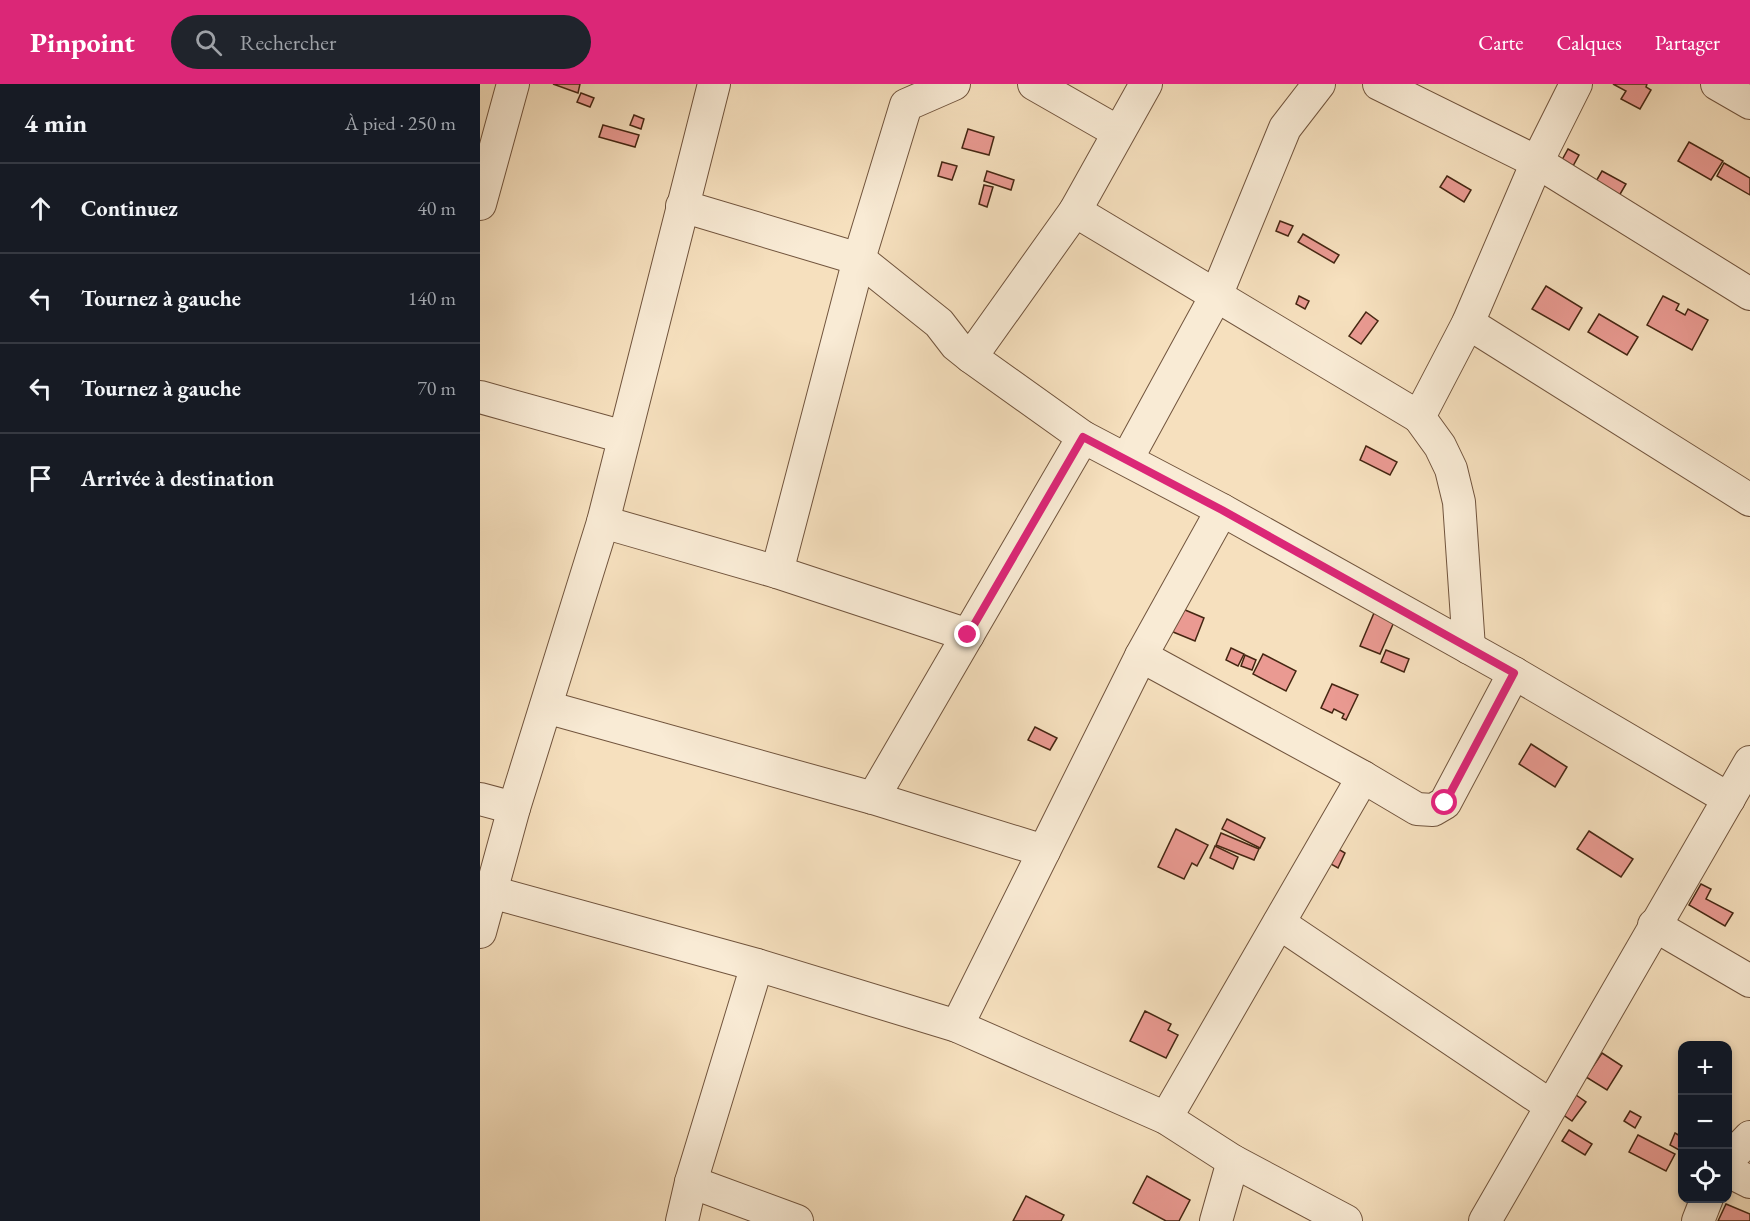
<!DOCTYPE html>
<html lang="fr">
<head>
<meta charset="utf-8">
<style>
  :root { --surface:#171b24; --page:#20242c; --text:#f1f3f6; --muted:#9ea1a6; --line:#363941; --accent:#db2777 }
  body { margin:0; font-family:"EB Garamond",serif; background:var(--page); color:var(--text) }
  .controls { position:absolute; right:18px; bottom:18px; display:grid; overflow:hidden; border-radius:12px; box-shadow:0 3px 9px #0003 }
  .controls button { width:54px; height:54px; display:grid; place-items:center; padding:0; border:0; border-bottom:2px solid var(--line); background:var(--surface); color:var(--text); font:30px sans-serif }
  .stop { position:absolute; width:18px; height:18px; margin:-14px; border:4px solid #db2777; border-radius:50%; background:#fff }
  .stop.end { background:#db2777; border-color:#fff; box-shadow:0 2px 6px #0008 }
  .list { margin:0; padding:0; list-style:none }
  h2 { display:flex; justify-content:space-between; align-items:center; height:78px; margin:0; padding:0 24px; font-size:26px }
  h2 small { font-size:20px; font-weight:400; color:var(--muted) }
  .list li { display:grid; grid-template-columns:39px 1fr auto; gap:18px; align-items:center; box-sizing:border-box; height:90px; padding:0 24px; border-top:2px solid var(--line) }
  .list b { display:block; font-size:22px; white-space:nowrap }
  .list em { font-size:20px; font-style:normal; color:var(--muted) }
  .icon { flex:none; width:33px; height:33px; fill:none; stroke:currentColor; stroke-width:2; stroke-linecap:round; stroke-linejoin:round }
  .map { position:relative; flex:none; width:1270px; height:1137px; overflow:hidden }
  header { display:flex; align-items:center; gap:36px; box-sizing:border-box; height:84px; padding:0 30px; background:var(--accent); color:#fff }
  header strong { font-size:28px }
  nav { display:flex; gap:33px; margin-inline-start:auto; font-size:21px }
  .search { width:420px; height:54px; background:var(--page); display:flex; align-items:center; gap:15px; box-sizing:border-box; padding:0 21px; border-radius:33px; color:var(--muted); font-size:22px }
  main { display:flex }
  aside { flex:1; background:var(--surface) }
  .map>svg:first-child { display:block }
</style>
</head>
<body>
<header>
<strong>Pinpoint</strong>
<div class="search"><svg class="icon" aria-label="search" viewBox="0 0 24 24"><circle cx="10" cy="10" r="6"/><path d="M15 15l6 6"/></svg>Rechercher</div>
<nav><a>Carte</a><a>Calques</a><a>Partager</a></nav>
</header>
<main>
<aside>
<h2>4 min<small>À pied · 250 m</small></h2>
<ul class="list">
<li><svg class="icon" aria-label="ahead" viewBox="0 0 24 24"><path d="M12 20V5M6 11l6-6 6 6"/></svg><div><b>Continuez</b></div><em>40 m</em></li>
<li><svg class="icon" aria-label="left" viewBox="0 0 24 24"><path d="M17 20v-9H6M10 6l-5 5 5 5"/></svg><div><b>Tournez à gauche</b></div><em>140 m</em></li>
<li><svg class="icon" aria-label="left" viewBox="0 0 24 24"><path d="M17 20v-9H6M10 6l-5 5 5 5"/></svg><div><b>Tournez à gauche</b></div><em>70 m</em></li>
<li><svg class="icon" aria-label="arrive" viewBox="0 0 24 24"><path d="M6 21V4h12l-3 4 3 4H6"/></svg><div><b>Arrivée à destination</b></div></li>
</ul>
</aside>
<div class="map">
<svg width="1270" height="1137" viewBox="0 0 1270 1137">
  <rect width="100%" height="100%" fill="#f6e0be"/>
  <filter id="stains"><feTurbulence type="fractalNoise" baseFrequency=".00333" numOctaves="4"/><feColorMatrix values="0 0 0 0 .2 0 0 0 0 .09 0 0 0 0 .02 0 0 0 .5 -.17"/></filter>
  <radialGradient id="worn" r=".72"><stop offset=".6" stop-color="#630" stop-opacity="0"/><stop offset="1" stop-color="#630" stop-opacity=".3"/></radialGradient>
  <!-- building -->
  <g fill="#ea9a92" stroke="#452612" stroke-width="1.5">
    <path d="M 73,0 L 100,0 L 98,9 Z"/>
    <path d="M 1133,0 L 1167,0 L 1166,3 L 1171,6 L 1160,25 L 1141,15 L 1146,7 Z"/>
    <path d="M 101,9 L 114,14 L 110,23 L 97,18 Z"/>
    <path d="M 154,31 L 164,35 L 161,45 L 150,41 Z"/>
    <path d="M 123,41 L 159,51 L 155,63 L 119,53 Z"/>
    <path d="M 488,45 L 514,53 L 509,71 L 482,64 Z"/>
    <path d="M 1209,58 L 1243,77 L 1231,96 L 1198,77 Z"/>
    <path d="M 1088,65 L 1099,71 L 1093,82 L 1082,76 Z"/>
    <path d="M 462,78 L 477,82 L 472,96 L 458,92 Z"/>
    <path d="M 1244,79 L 1270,94 L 1270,111 L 1237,92 Z"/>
    <path d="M 507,87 L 534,96 L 531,106 L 504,97 Z"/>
    <path d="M 1122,87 L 1146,100 L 1139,112 L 1115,99 Z"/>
    <path d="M 967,92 L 991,106 L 984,118 L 960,103 Z"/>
    <path d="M 504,101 L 513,103 L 507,123 L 499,120 Z"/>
    <path d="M 800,137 L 813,142 L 808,152 L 796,147 Z"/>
    <path d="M 823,150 L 859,171 L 854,179 L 818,158 Z"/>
    <path d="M 1066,202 L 1102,224 L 1089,246 L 1052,225 Z"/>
    <path d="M 819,212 L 829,217 L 825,225 L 816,220 Z"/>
    <path d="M 1183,212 L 1199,220 L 1196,226 L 1205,231 L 1208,225 L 1228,236 L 1212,266 L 1167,241 Z"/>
    <path d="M 886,228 L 898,237 L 881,260 L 869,252 Z"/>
    <path d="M 1119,230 L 1158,253 L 1147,271 L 1108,248 Z"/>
    <path d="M 886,362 L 917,378 L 910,391 L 880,376 Z"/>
    <path d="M 691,520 L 724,534 L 715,557 L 681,543 Z"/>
    <path d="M 894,529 L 914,538 L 900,570 L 880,562 Z"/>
    <path d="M 751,564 L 764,570 L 758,582 L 746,576 Z"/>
    <path d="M 906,566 L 929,575 L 924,588 L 901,578 Z"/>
    <path d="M 783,570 L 816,587 L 806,607 L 773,590 Z"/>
    <path d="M 765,571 L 776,576 L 772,586 L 761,582 Z"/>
    <path d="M 852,600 L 878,611 L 866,636 L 862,634 L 864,630 L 854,625 L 852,629 L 841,624 Z"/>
    <path d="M 555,643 L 577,654 L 570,666 L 548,656 Z"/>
    <path d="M 1051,660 L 1087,683 L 1075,703 L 1039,680 Z"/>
    <path d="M 747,735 L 785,754 L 780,764 L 742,745 Z"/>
    <path d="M 696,745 L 728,761 L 717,782 L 712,779 L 704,795 L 678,783 Z"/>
    <path d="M 1109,747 L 1153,775 L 1141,793 L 1097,765 Z"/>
    <path d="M 741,749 L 779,765 L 774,776 L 736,761 Z"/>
    <path d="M 850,760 L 865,769 L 858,784 L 842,775 Z"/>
    <path d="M 735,762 L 758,773 L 753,785 L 730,774 Z"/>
    <path d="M 1221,800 L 1231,805 L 1226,815 L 1253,829 L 1245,842 L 1209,821 Z"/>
    <path d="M 665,927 L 691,940 L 688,946 L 698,951 L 686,974 L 650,957 Z"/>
    <path d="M 1122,969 L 1142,982 L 1127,1006 L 1106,993 Z"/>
    <path d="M 1096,1011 L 1106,1018 L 1092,1037 L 1082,1030 Z"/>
    <path d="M 1150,1027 L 1161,1033 L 1155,1044 L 1144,1037 Z"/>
    <path d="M 1089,1046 L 1112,1060 L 1105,1071 L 1082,1057 Z"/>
    <path d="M 1195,1049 L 1202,1053 L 1202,1059 L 1199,1066 L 1190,1061 Z"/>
    <path d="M 1158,1051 L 1195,1070 L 1186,1087 L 1149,1068 Z"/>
    <path d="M 667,1092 L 710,1116 L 699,1137 L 686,1137 L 653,1119 Z"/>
    <path d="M 546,1112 L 584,1131 L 581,1137 L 533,1137 Z"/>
    <path d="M 1246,1120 L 1270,1130 L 1270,1137 L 1238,1137 Z"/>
  </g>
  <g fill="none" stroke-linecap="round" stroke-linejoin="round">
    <!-- minor casing -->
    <g stroke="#71543d" stroke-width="34">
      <g id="minor">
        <path d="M 554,0 L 638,48"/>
        <path d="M 666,0 L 595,127 L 491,273 L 603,353 L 742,426 L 1034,589 L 1249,715"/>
        <path d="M 899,0 L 1057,78 L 1270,210"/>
        <path d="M 1237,0 L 1270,19"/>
        <path d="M 0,120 L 33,0"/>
        <path d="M 202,122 L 379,175 L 459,239 L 476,261 L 491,273"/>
        <path d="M 595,127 L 939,333 L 988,239 L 1057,78 L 1096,0"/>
        <path d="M 988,239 L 1270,416"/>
        <path d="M 0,313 L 144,353"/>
        <path d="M 939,333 L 960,362 L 971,385 L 979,418 L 989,564"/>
        <path d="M 647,375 L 736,212 L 805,44 L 839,0"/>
        <path d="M 123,438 L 297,488 L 488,551"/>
        <path d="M 297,488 L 379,175 L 426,21 L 474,0"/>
        <path d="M 661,572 L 883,693 L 937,725 L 953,726 L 965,719 L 1034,589"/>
        <path d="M 66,623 L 393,714 L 564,767"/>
        <path d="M 393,714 L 603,353"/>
        <path d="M 0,715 L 34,724"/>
        <path d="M 11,808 L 277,881 L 477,942 L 686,1034 L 753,1077 L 866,1137"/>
        <path d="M 799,839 L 1071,1022"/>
        <path d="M 1174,841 L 1270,897"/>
        <path d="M 0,848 L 34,724 L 123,438 L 234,0"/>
        <path d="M 477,942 L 661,572 L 742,426"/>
        <path d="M 686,1034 L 883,693"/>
        <path d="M 1248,1076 L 1270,1053"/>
        <path d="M 1248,1087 L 1270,1098"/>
        <path d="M 211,1098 L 317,1137"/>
        <path d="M 202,1137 L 211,1098 L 277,881"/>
        <path d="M 736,1137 L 753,1077"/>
        <path d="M 1005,1137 L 1270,678"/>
        <path d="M 1218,1137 L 1227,1114"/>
      </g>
    </g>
    <!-- minor -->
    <use href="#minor" stroke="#f9ebd5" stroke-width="32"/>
  </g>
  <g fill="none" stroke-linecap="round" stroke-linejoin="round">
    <!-- route -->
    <path stroke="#db2777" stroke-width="8" d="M 488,551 L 603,353 L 742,426 L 1034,589 L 965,719"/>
  </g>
  <rect width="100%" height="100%" filter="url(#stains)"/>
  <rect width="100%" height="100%" fill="url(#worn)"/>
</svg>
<div class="controls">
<button>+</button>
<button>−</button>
<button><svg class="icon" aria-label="locate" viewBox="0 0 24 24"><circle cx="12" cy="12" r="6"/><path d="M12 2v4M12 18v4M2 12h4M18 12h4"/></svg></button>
</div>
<div class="stop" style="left:965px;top:719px"></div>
<div class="stop end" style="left:488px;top:551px"></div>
</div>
</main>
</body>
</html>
